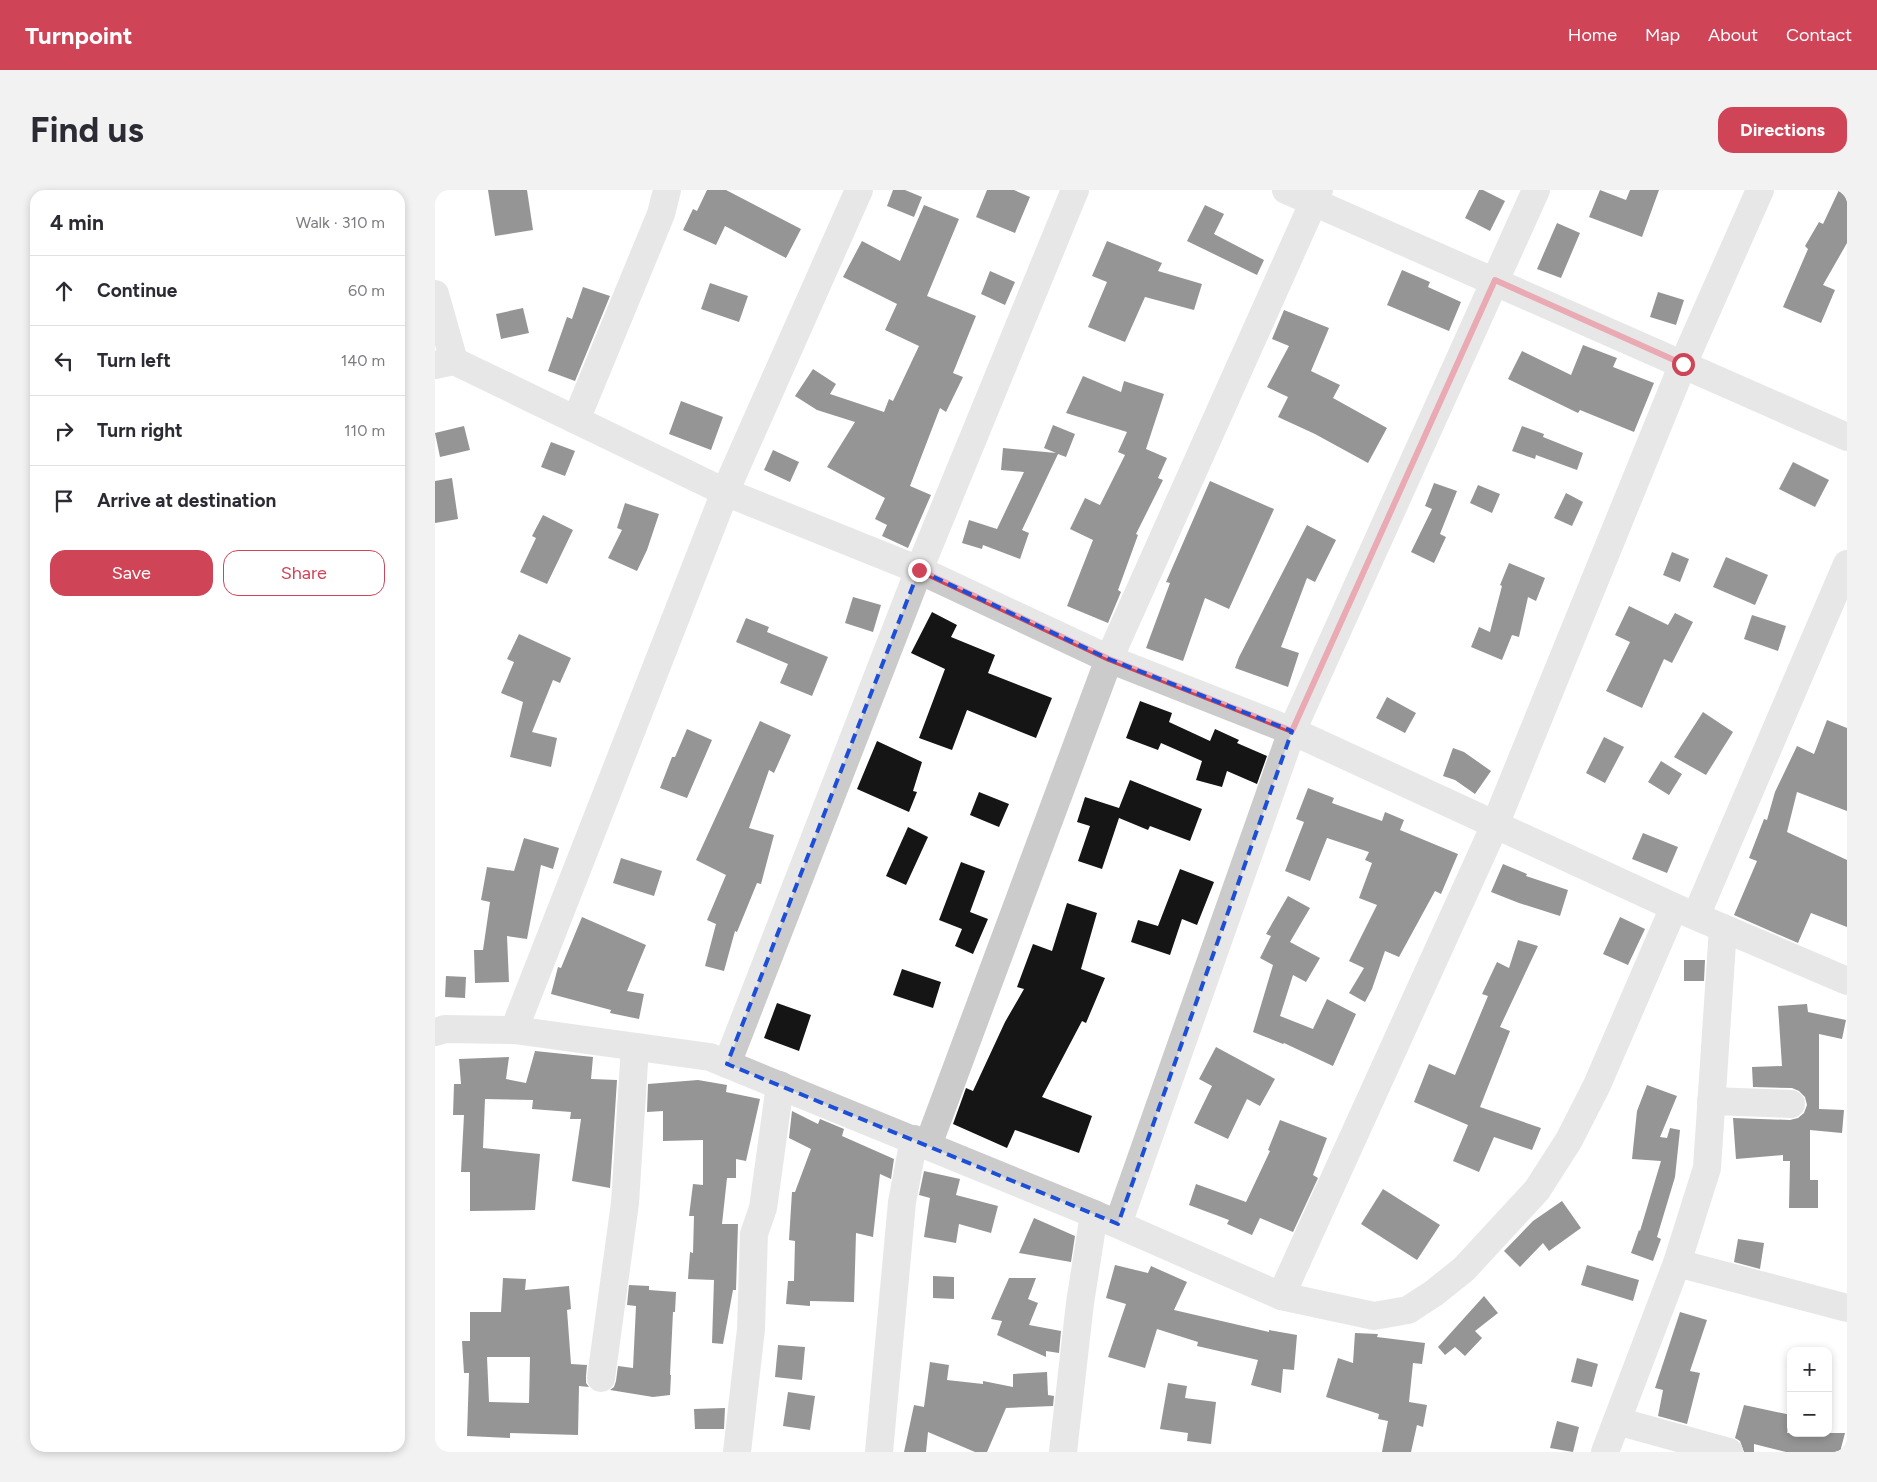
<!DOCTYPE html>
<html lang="en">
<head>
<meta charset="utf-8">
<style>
  :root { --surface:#fff; --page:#f2f2f3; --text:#2b2b33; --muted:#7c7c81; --line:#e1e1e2; --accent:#d04457 }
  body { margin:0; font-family:Figtree,sans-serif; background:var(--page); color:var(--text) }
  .controls { position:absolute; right:15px; bottom:15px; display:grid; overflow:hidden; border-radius:10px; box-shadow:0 2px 8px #0003 }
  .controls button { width:45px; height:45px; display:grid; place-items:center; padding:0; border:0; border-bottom:1px solid var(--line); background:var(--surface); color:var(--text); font:25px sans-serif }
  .stop { position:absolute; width:15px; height:15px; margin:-11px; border:4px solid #d04457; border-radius:50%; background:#fff }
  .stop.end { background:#d04457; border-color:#fff; box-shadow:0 1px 5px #0008 }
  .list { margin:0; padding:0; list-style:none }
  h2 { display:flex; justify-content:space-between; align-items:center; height:65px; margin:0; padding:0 20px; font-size:21px }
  h2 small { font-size:16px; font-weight:400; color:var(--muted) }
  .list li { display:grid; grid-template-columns:32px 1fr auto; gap:15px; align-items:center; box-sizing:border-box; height:70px; padding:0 20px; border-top:1px solid var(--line) }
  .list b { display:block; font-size:19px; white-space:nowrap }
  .list em { font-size:16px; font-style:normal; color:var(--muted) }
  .actions { display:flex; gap:10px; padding:15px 20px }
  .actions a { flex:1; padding:11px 0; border:1px solid var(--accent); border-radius:15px; text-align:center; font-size:18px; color:var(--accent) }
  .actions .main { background:var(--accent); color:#fff }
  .icon { flex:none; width:28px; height:28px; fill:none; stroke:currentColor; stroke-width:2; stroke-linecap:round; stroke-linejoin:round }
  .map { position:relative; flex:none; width:1412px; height:1262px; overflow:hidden; border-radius:15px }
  header { display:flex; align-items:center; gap:30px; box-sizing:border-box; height:70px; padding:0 25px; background:var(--accent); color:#fff }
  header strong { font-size:24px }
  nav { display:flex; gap:28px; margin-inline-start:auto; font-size:18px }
  .intro { display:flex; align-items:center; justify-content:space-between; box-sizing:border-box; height:120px; padding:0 30px }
  h1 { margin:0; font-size:35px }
  .button { padding:12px 22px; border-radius:15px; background:var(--accent); color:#fff; font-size:18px; font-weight:700 }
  main { display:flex; gap:30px; padding:0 30px }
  aside { flex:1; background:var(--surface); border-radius:15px; box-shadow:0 2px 8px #0003 }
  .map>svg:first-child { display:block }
</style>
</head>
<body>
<header>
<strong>Turnpoint</strong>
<nav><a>Home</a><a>Map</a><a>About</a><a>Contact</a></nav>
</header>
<div class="intro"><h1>Find us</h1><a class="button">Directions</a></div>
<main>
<aside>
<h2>4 min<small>Walk · 310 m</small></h2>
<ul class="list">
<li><svg class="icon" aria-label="ahead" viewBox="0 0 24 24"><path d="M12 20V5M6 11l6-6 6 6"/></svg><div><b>Continue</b></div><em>60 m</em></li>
<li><svg class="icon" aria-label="left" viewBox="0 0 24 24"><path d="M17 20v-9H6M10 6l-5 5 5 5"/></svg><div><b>Turn left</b></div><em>140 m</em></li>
<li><svg class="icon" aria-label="right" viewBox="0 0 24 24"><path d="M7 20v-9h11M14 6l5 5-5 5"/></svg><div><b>Turn right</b></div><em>110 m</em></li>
<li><svg class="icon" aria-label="arrive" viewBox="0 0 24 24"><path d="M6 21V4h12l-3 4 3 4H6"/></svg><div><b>Arrive at destination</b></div></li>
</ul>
<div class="actions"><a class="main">Save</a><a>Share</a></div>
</aside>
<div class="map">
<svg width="1412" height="1262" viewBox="0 0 1412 1262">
  <rect width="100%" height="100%" fill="#fff"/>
  <!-- building -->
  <g fill="#151515" fill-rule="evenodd">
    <path d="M 53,0 L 92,0 L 98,40 L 60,46 Z"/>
    <path d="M 272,0 L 291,0 L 366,39 L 351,68 L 290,36 L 281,55 L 248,40 L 258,19 L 262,21 Z"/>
    <path d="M 458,0 L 470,0 L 487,7 L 479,27 L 452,16 Z"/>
    <path d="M 552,0 L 579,0 L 595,7 L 580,43 L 541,27 Z"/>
    <path d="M 1044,0 L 1048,0 L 1070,11 L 1055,41 L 1030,28 Z"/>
    <path d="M 1165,0 L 1191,10 L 1195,0 L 1224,0 L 1207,47 L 1154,27 Z"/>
    <path d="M 1404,0 L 1412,0 L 1412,53 L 1388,95 L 1400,100 L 1386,133 L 1348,117 L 1373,59 L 1370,56 L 1384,32 L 1388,34 Z"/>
    <path d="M 489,15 L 524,29 L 492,106 L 541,126 L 518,183 L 528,187 L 511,222 L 505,218 L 475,296 L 496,305 L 473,358 L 447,346 L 452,335 L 440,329 L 450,308 L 392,277 L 420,232 L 382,220 L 360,206 L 378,179 L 401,194 L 395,204 L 449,222 L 454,209 L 458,211 L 484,156 L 450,140 L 462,114 L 408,87 L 427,51 L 465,71 Z"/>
    <path d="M 770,15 L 789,24 L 779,44 L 829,70 L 822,85 L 752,51 Z"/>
    <path d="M 1122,33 L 1145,43 L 1126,88 L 1102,79 Z"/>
    <path d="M 672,51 L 727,73 L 723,81 L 767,94 L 759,120 L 710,107 L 690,152 L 653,137 L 672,92 L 657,86 Z"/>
    <path d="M 967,80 L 995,92 L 993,97 L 1026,112 L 1014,141 L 952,115 Z"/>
    <path d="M 555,81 L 580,92 L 570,115 L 546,104 Z"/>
    <path d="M 275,93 L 313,106 L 304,132 L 266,119 Z"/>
    <path d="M 148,97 L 175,106 L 140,191 L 113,181 L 132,127 L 137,129 Z"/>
    <path d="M 1223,102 L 1249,110 L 1241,135 L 1215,127 Z"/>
    <path d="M 88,118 L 94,143 L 66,149 L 61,124 Z"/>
    <path d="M 849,120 L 894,138 L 876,181 L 905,195 L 898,208 L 952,238 L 933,273 L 880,244 L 843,227 L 853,207 L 832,197 L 854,156 L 837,149 Z"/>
    <path d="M 1148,155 L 1182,168 L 1178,177 L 1219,193 L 1199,242 L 1145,220 L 1143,223 L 1073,189 L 1087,161 L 1136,185 Z"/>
    <path d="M 648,186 L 686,202 L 689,191 L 729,204 L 711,259 L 732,268 L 723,288 L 728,290 L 701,344 L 703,345 L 683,400 L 686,402 L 673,433 L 632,416 L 658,350 L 635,339 L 650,308 L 665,315 L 690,265 L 683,262 L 692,242 L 631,223 Z"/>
    <path d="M 246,211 L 288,227 L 276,260 L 234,244 Z"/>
    <path d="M 618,235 L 640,244 L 631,267 L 623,264 L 587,340 L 594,343 L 585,369 L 548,355 L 547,359 L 527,353 L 534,330 L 562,339 L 589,282 L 566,280 L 568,258 L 621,263 L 609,258 Z"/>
    <path d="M 29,236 L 35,260 L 5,267 L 0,243 Z"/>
    <path d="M 1087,236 L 1109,244 L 1108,247 L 1148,263 L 1142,280 L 1101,265 L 1100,269 L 1077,261 Z"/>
    <path d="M 116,252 L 140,261 L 130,286 L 106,277 Z"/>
    <path d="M 338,260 L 364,272 L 355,292 L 329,280 Z"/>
    <path d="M 1358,272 L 1394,290 L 1380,317 L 1344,299 Z"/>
    <path d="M 17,288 L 23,329 L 0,333 L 0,291 Z"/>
    <path d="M 775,291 L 839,319 L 794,419 L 770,408 L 748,471 L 711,458 L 735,393 L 731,392 Z"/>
    <path d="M 999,293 L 1022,301 L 1005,344 L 1011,347 L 999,373 L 976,362 L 997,319 L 990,316 Z"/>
    <path d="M 1043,295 L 1065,304 L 1057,323 L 1035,313 Z"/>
    <path d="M 1131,303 L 1148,312 L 1137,336 L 1119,328 Z"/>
    <path d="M 190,313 L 224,324 L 212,360 L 202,381 L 173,368 L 187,340 L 182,338 Z"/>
    <path d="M 108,325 L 138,340 L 112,394 L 85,382 L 101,348 L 97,346 Z"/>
    <path d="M 872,335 L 901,350 L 880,392 L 872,388 L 846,457 L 864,463 L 853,497 L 800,478 L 804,467 Z"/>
    <path d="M 1237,362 L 1254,369 L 1245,392 L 1228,385 Z"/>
    <path d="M 1291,367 L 1333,385 L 1320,415 L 1278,397 Z"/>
    <path d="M 1074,373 L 1110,388 L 1101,411 L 1093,407 L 1084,447 L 1077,445 L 1067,470 L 1036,457 L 1044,437 L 1055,442 L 1067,396 L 1065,395 Z"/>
    <path d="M 418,407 L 446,415 L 438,442 L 410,433 Z"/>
    <path d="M 1194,416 L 1233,435 L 1240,423 L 1258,432 L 1237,473 L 1229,469 L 1207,518 L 1171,501 L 1195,452 L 1180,445 Z"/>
    <path d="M 497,422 L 522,435 L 516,447 L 560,465 L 553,483 L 617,508 L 601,548 L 532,520 L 517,560 L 484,548 L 510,479 L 476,463 Z"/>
    <path d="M 1317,425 L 1351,436 L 1343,461 L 1309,449 Z"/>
    <path d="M 311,428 L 334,437 L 332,442 L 393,467 L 377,506 L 345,493 L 353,474 L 301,452 Z"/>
    <path d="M 84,444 L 136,468 L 125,493 L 118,490 L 97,542 L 122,548 L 116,577 L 75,567 L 88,512 L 66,503 L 79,472 L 72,469 Z"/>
    <path d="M 952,507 L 981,523 L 970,543 L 941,528 Z"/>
    <path d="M 705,511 L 737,523 L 734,532 L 775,551 L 780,539 L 804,550 L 802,553 L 832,566 L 822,594 L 792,581 L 787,597 L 761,590 L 767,571 L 726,553 L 723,560 L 691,548 Z"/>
    <path d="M 1268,522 L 1298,542 L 1271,585 L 1239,567 Z"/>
    <path d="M 1392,530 L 1412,538 L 1412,621 L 1362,602 L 1352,642 L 1412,670 L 1412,737 L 1376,723 L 1363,753 L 1299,725 L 1322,671 L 1314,668 L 1329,629 L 1332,630 L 1340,602 L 1362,556 L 1379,564 Z"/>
    <path d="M 325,531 L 356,545 L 339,583 L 334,580 L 314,638 L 339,645 L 326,694 L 322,693 L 302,742 L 300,741 L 289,781 L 270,776 L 281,734 L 272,730 L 291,685 L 261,670 Z"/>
    <path d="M 252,539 L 277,550 L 252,608 L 225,598 L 237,567 L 240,567 Z"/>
    <path d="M 1169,547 L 1189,557 L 1170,593 L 1151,583 Z"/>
    <path d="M 442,551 L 487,572 L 478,601 L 482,602 L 474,622 L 422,599 Z"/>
    <path d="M 1018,558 L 1029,562 L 1056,581 L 1040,604 L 1020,590 L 1008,586 Z"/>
    <path d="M 1226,571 L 1247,584 L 1234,605 L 1213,592 Z"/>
    <path d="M 695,590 L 767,619 L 755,651 L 715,636 L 713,640 L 684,628 L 667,679 L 643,671 L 655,636 L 642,632 L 650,607 L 684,618 Z"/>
    <path d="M 873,598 L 899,608 L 897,613 L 947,631 L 950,622 L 969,630 L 965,640 L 1023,664 L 1006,704 L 1000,701 L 964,767 L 950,761 L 937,799 L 930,812 L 914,803 L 929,778 L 914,771 L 942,715 L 924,708 L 937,673 L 930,670 L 934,662 L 892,648 L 875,691 L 850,681 L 869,632 L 861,629 Z"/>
    <path d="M 544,602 L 574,614 L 564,637 L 535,625 Z"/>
    <path d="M 473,637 L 493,647 L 471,695 L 451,686 Z"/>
    <path d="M 1208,643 L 1243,657 L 1232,683 L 1197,669 Z"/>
    <path d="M 89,648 L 124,658 L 118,679 L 106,675 L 92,749 L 72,746 L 74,792 L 40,793 L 39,760 L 48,760 L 55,712 L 46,710 L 52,677 L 79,681 Z"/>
    <path d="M 186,668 L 227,681 L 219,706 L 178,693 Z"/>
    <path d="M 526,672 L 550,681 L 535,722 L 553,729 L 538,764 L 520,756 L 527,739 L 504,730 Z"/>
    <path d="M 1068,674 L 1092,684 L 1091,686 L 1133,700 L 1125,726 L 1084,713 L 1056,702 Z"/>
    <path d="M 745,679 L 779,692 L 762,735 L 747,729 L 735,765 L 696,752 L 703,730 L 723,736 Z"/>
    <path d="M 853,706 L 875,718 L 855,752 L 885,768 L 871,792 L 858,785 L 845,826 L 878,839 L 892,809 L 921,824 L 898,876 L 849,853 L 848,854 L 818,842 L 838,775 L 825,768 L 836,746 L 831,744 Z"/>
    <path d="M 632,713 L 662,723 L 646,779 L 670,788 L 651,833 L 647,831 L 607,907 L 657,926 L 644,963 L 580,940 L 572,958 L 518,934 L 531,898 L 538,901 L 570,832 L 589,799 L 582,797 L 598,754 L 617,761 Z"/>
    <path d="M 147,727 L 211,755 L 192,801 L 209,804 L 204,829 L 175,823 L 176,820 L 116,804 L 123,777 L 126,778 Z"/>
    <path d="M 1185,727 L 1210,739 L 1193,775 L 1168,764 Z"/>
    <path d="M 1083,750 L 1103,756 L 1065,837 L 1075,841 L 1045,917 L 1106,938 L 1097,960 L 1059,947 L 1044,982 L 1018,971 L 1033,935 L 979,912 L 994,874 L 1020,885 L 1053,806 L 1047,804 L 1062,772 L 1074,778 Z"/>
    <path d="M 1249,770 L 1270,770 L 1269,791 L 1249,791 Z"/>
    <path d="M 467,779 L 506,792 L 498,818 L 458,805 Z"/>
    <path d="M 11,786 L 31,787 L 30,808 L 10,807 Z"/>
    <path d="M 342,813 L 376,825 L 364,861 L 329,848 Z"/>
    <path d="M 1372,814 L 1373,822 L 1411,830 L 1407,849 L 1384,844 L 1384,919 L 1409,920 L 1407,943 L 1375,940 L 1375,990 L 1383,990 L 1383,1018 L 1354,1018 L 1355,971 L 1348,971 L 1348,965 L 1301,969 L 1298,928 L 1355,930 L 1363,928 L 1369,923 L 1372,915 L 1370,907 L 1364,901 L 1357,898 L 1318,897 L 1317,877 L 1347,876 L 1343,816 Z"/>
    <path d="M 781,857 L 840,889 L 825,916 L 812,909 L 793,949 L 759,933 L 777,896 L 764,889 Z"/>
    <path d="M 100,861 L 158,867 L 156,889 L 182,890 L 175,998 L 137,991 L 146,929 L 135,929 L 136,922 L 97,919 L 98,910 L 50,909 L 48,958 L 105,964 L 100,1020 L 35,1021 L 35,982 L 26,982 L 29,925 L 18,925 L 19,894 L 26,894 L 24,869 L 74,867 L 71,889 L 91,893 Z"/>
    <path d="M 263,890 L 292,895 L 291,902 L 325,909 L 311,971 L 301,969 L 301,988 L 292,988 L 287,1034 L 303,1034 L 301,1100 L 298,1100 L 288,1154 L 277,1153 L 279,1090 L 253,1089 L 255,1062 L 258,1063 L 259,1026 L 254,1026 L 258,994 L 268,995 L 268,950 L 228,951 L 228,921 L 212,922 L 213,894 Z"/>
    <path d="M 1212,895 L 1242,906 L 1225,947 L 1232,948 L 1235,938 L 1245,940 L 1240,987 L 1222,1047 L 1226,1049 L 1218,1071 L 1196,1063 L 1204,1040 L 1205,1041 L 1226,971 L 1197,969 L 1202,921 Z"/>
    <path d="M 357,921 L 383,934 L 385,929 L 409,939 L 407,946 L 459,969 L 456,989 L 445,984 L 438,1047 L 421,1043 L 419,1112 L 375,1111 L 375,1116 L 351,1114 L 353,1091 L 359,1091 L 360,1051 L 354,1050 L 357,1002 L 360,1002 L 376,959 L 354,948 Z"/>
    <path d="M 845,930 L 892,948 L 878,985 L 883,988 L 858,1042 L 825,1028 L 817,1045 L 792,1034 L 794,1030 L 754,1015 L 761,994 L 811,1012 L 835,961 L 833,960 Z"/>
    <path d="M 489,981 L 525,989 L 521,1005 L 563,1016 L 556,1043 L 524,1034 L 521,1053 L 489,1047 L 495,1008 L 484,1005 Z"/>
    <path d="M 948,999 L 1005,1035 L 982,1070 L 926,1034 Z"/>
    <path d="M 1127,1011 L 1146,1038 L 1114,1061 L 1108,1053 L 1085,1077 L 1069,1061 L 1098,1031 Z"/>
    <path d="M 599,1028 L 640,1046 L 636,1072 L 584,1063 Z"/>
    <path d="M 1303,1049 L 1329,1053 L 1325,1079 L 1299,1072 Z"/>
    <path d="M 680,1075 L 713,1083 L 716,1076 L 752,1092 L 739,1120 L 834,1142 L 834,1140 L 862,1145 L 859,1180 L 848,1179 L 846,1203 L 816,1195 L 823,1170 L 762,1156 L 763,1152 L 722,1139 L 710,1178 L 673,1167 L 691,1114 L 671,1108 Z"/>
    <path d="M 1152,1075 L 1204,1090 L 1198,1111 L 1146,1095 Z"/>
    <path d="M 498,1086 L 519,1087 L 519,1109 L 498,1108 Z"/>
    <path d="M 68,1088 L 91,1089 L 90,1100 L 134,1096 L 136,1119 L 132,1120 L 136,1174 L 152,1175 L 151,1186 L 151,1193 L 154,1197 L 144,1196 L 143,1245 L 75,1243 L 75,1248 L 32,1246 L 34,1183 L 29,1183 L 27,1151 L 35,1151 L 35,1122 L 66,1122 ZM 52,1167 L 95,1167 L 94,1213 L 54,1212 Z"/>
    <path d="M 574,1088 L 601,1088 L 593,1109 L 603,1113 L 594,1135 L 626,1141 L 624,1163 L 611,1161 L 611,1167 L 562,1145 L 567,1131 L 556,1129 Z"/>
    <path d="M 194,1095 L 214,1096 L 214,1100 L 241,1102 L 240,1122 L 238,1122 L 235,1185 L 236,1185 L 235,1205 L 218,1207 L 175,1200 L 179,1197 L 181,1191 L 183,1176 L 198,1178 L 201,1116 L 192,1115 Z"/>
    <path d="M 1049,1106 L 1063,1123 L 1040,1141 L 1047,1148 L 1030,1166 L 1020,1157 L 1010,1165 L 1003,1157 Z"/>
    <path d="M 1245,1122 L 1272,1130 L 1255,1181 L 1265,1183 L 1252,1234 L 1223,1226 L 1228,1200 L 1220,1198 Z"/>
    <path d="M 920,1143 L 943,1144 L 942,1147 L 990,1153 L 987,1174 L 978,1173 L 974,1212 L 992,1215 L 988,1237 L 982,1235 L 976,1262 L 947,1262 L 953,1231 L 943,1229 L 944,1224 L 891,1207 L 903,1168 L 918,1173 Z"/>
    <path d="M 343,1155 L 370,1157 L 367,1190 L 340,1187 Z"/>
    <path d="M 1142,1168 L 1163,1174 L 1157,1197 L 1136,1192 Z"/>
    <path d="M 495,1172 L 514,1175 L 512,1190 L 548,1194 L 548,1191 L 578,1197 L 578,1184 L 612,1182 L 613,1205 L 619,1206 L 618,1216 L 571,1218 L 552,1262 L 540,1262 L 493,1242 L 491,1262 L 469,1262 L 479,1215 L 489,1217 Z"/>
    <path d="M 733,1193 L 752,1196 L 750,1208 L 781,1212 L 776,1254 L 752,1251 L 753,1243 L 725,1239 Z"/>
    <path d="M 353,1202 L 380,1206 L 375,1240 L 348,1236 Z"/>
    <path d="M 1309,1215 L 1356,1225 L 1352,1243 L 1410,1243 L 1405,1262 L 1351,1262 L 1319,1254 L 1319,1262 L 1309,1262 L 1305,1251 L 1300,1248 Z"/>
    <path d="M 290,1218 L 289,1239 L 260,1239 L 259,1219 Z"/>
    <path d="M 1122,1231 L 1144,1237 L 1138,1262 L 1115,1258 Z"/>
  </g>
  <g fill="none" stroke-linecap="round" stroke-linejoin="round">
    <!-- minor -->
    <g stroke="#cbcbcb" stroke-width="28">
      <path d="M 851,0 L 1412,247"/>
      <path d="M 0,104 L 19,171"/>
      <path d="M 0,175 L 19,171 L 290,302 L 484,380 L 674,469 L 857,541 L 1239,717 L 1412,791"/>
      <path d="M 141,230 L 226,24 L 232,0"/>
      <path d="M 1261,726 L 1412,374"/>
      <path d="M 79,840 L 290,302 L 424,0"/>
      <path d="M 0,842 L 10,839 L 79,840 L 275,867 L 659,1024 L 846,1106 L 939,1126 L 973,1120 L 999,1103 L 1029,1079 L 1102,1000 L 1134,950 L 1162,895 L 1239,717"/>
      <path d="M 292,874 L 484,380 L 640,0"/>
      <path d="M 1276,911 L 1356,914"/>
      <path d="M 493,955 L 674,469 L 884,0"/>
      <path d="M 683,1034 L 857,541 L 1101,0"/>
      <path d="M 1242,1073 L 1412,1118"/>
      <path d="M 846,1106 L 1060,635 L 1248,174 L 1325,0"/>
      <path d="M 166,1188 L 190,1013 L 200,857"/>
      <path d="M 1182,1231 L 1294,1262"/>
      <path d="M 302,1262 L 316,1139 L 319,1044 L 328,1018 L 345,895"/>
      <path d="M 444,1262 L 467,1012 L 479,949"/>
      <path d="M 628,1262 L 645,1113 L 659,1024"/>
      <path d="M 1170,1262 L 1242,1073 L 1272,978 L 1288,738"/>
    </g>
  </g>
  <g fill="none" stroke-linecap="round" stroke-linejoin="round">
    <!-- route -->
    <path stroke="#d04457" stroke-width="6" d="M 484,380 L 674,469 L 857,541 L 1060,90 L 1248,174"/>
  </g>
  <!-- marked area -->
  <path d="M0 0H1412V1262H0ZM 484,380 L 674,469 L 857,541 L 683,1034 L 292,874 Z" fill="#fff" fill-opacity=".55" fill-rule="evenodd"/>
  <path fill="none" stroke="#1d4ed8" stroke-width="4" stroke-dasharray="10 6" stroke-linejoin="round" d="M 484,380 L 674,469 L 857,541 L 683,1034 L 292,874 Z"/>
</svg>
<div class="controls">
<button>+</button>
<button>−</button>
</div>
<div class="stop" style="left:1248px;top:174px"></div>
<div class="stop end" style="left:484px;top:380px"></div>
</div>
</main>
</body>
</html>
